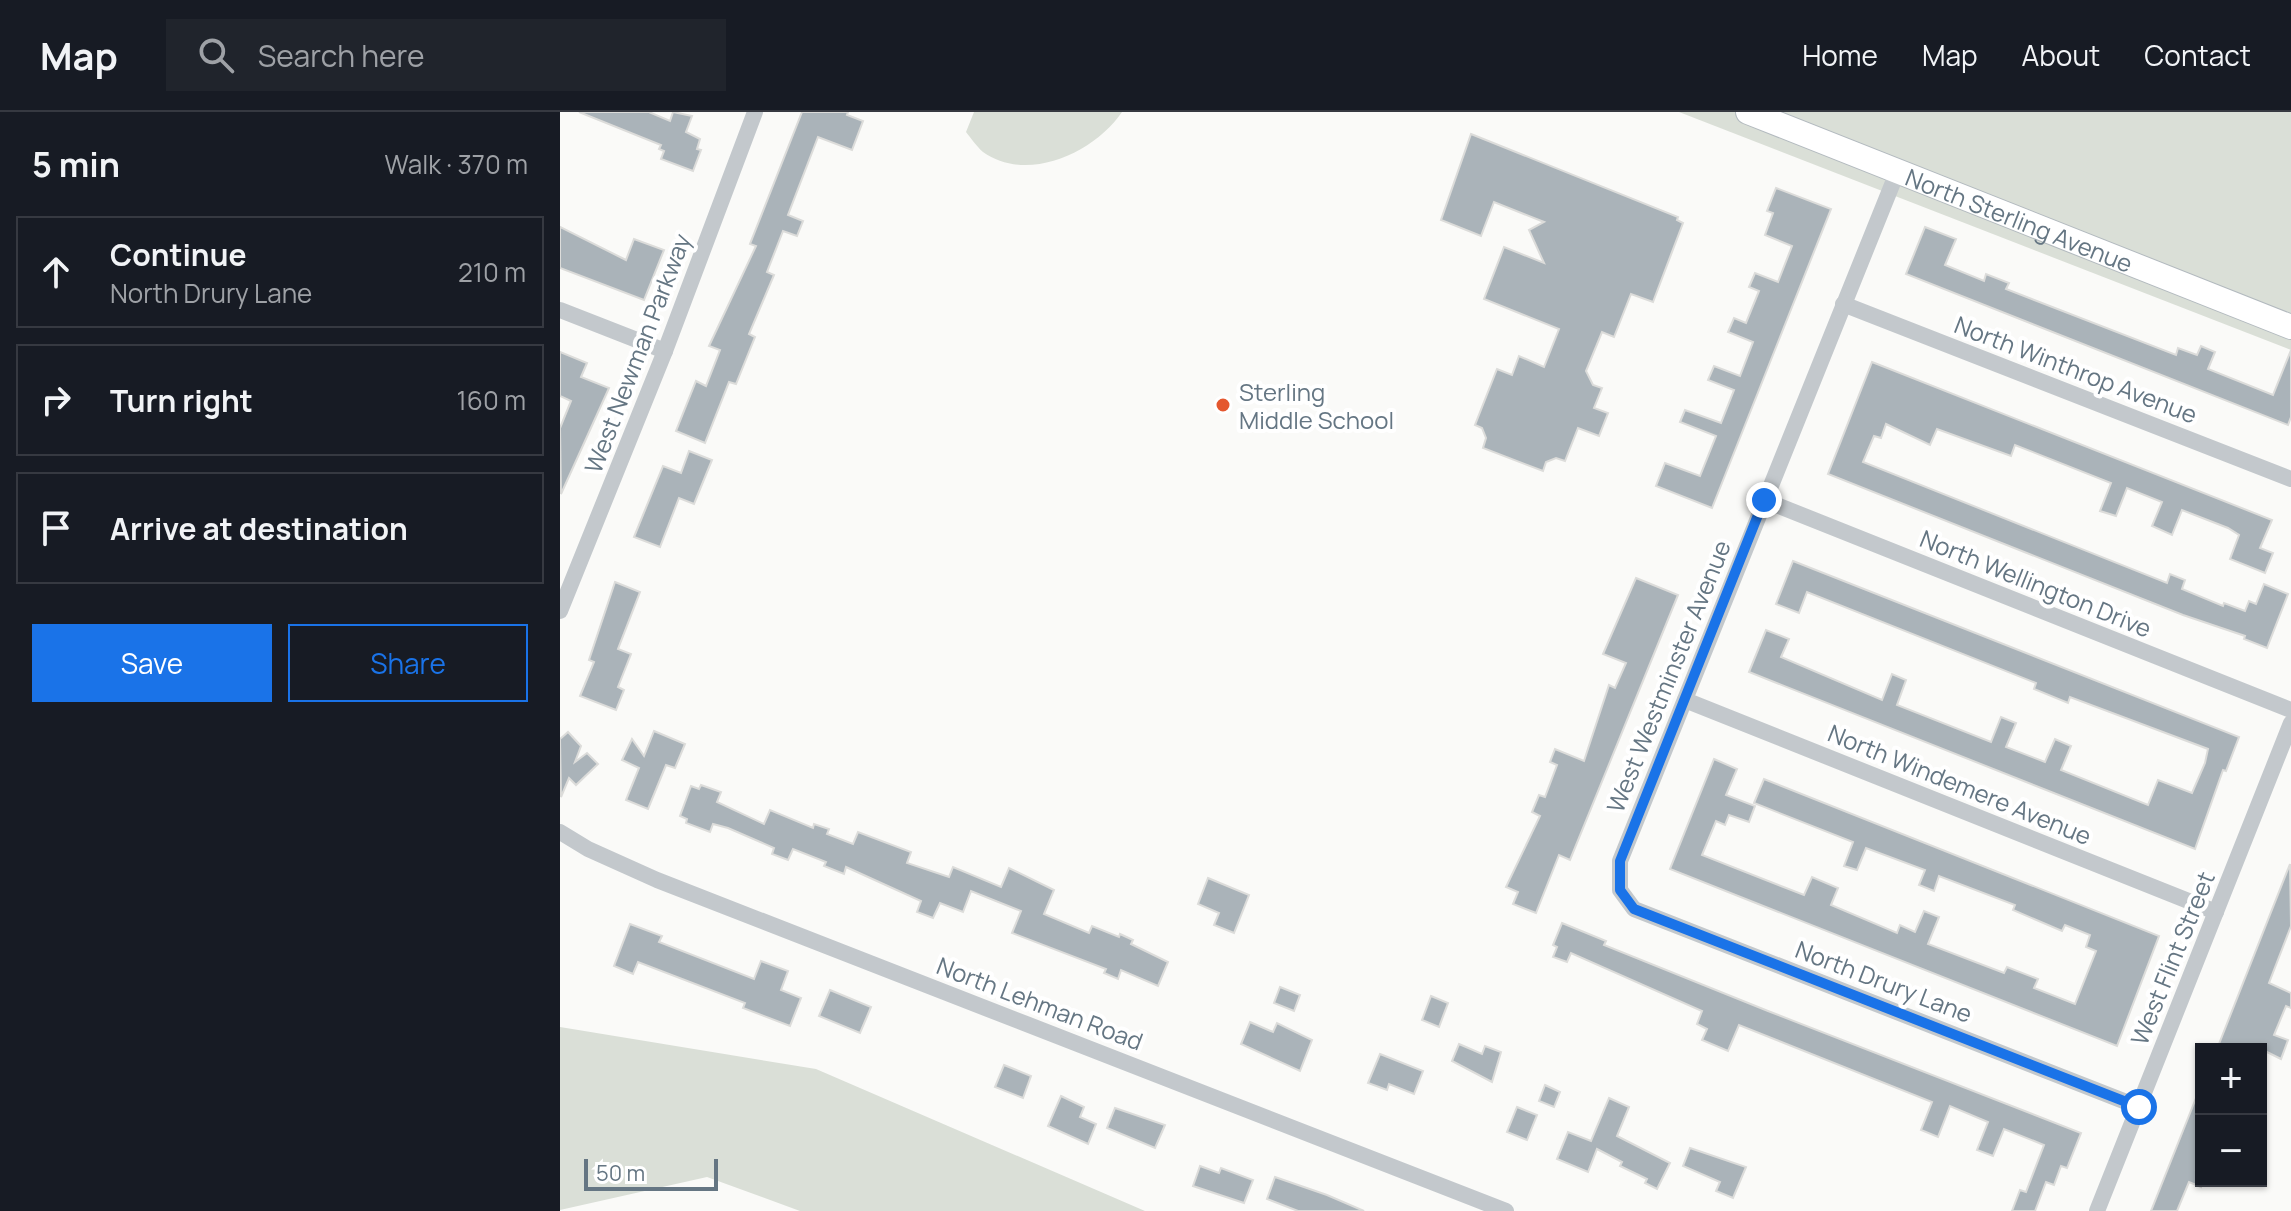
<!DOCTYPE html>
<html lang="en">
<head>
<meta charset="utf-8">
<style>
  :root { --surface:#171b24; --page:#20242c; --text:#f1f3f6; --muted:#9ea1a6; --line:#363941; --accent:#1a73e8 }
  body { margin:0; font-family:Manrope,sans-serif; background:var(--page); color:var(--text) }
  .controls { position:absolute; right:24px; bottom:24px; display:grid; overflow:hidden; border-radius:0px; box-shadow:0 2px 6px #0004 }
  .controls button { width:72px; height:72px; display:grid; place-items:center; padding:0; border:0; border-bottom:2px solid var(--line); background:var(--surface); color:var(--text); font:40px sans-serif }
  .scale { position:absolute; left:24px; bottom:20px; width:134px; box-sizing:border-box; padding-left:8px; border:4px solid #657683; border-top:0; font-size:22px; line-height:28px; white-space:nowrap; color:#657683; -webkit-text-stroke:6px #fff; paint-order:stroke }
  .stop { position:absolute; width:24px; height:24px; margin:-18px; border:6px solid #1a73e8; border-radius:50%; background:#fff }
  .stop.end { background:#1a73e8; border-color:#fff; box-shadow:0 2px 8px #0008 }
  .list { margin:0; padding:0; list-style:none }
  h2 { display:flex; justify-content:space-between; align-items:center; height:104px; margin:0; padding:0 32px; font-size:34px }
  h2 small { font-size:26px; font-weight:400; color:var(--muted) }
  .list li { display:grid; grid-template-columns:52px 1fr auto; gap:24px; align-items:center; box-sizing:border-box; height:112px; margin:0 16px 16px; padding:0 16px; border:2px solid var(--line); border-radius:0px }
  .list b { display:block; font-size:30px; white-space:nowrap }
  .list p { margin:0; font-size:26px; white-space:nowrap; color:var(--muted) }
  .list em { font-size:26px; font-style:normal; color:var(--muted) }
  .actions { display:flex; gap:16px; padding:24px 32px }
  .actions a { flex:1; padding:18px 0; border:2px solid var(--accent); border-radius:0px; text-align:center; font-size:28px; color:var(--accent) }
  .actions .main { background:var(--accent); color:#fff }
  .icon { flex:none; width:44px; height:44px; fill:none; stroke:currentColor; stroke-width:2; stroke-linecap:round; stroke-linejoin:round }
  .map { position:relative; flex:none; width:1731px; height:1099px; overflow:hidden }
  header { display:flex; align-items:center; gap:48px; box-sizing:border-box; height:112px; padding:0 40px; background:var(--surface); border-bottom:2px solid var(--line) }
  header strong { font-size:38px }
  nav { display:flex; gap:44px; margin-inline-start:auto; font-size:28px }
  .search { width:560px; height:72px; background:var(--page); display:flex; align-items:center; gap:20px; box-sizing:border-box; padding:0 28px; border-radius:0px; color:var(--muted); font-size:30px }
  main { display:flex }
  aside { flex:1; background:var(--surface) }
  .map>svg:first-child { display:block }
</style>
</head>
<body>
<header>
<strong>Map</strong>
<div class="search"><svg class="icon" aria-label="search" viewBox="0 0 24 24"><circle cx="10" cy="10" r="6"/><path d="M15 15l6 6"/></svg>Search here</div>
<nav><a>Home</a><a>Map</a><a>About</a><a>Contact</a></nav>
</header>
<main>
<aside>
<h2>5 min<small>Walk · 370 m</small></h2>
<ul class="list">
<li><svg class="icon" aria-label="ahead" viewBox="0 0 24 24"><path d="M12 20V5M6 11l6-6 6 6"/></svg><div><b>Continue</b><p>North Drury Lane</p></div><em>210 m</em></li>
<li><svg class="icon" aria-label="right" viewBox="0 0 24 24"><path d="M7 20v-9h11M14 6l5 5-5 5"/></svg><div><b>Turn right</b></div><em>160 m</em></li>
<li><svg class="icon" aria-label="arrive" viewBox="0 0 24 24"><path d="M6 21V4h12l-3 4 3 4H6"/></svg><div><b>Arrive at destination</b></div></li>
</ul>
<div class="actions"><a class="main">Save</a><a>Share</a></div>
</aside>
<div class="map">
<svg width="1731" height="1099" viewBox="0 0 1731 1099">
  <rect width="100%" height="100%" fill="#fafaf8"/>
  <!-- green -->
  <g fill="#dadfd7">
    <path d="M 414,0 L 562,0 C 535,40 468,72 423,40 C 417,35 411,26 406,20 Z"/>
    <path d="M 1119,0 L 1731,0 L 1731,238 Z"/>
    <path d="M 0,915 L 256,957 L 585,1099 L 240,1099 L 147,1065 L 0,1098 Z"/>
  </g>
  <!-- building -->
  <g fill="#aab3b9" stroke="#dcdcda" stroke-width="2">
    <path d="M 19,0 L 89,0 L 110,9 L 113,0 L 132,4 L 126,20 L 140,27 L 137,37 L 141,38 L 133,59 L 101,47 L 104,39 L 99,37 L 101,33 Z"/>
    <path d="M 242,0 L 288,0 L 287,3 L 303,9 L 292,38 L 258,25 L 228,103 L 243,109 L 237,124 L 223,119 L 207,160 L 214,163 L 189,222 L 195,225 L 176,272 L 169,270 L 145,331 L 116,319 L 136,269 L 146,274 L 160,238 L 149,234 L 196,134 L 190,132 Z"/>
    <path d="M 911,22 L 1118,105 L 1117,108 L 1123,111 L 1093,190 L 1071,182 L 1054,225 L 1042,220 L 1026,259 L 1033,273 L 1042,276 L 1034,296 L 1048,301 L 1039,324 L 1018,316 L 1005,349 L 996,346 L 986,350 L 983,359 L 923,336 L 926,326 L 922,316 L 915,313 L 937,257 L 952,263 L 959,244 L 984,255 L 999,217 L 924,187 L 944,135 L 984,151 L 969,118 L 984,110 L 934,90 L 921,124 L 881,108 Z"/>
    <path d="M 1216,76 L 1271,97 L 1152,396 L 1096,374 L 1105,351 L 1140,364 L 1156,324 L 1120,310 L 1125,298 L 1161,311 L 1174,278 L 1148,268 L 1154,254 L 1180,264 L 1193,230 L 1168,220 L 1174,206 L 1186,211 L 1199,179 L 1189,175 L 1195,161 L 1218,170 L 1232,134 L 1205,123 L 1213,101 L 1207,99 Z"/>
    <path d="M 0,115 L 66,148 L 74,127 L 104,138 L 84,188 L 0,156 Z"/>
    <path d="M 1365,115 L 1396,127 L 1385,153 L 1424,169 L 1426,162 L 1449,171 L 1446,177 L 1616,243 L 1618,236 L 1637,243 L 1641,234 L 1655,240 L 1648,257 L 1713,283 L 1731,238 L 1731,305 L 1728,313 L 1346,162 Z"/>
    <path d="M 0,240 L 27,251 L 21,265 L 49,276 L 1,382 L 0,316 L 11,289 L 0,284 Z"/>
    <path d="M 1312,250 L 1712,408 L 1700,436 L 1713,441 L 1705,461 L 1670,447 L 1679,423 L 1668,416 L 1622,398 L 1612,423 L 1592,414 L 1602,390 L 1567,376 L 1556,404 L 1540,399 L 1551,371 L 1455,333 L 1451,344 L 1377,317 L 1370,333 L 1326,312 L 1321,326 L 1314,324 L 1303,350 L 1607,471 L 1610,462 L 1625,468 L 1622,477 L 1663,494 L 1664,491 L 1685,499 L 1689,489 L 1696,492 L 1704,472 L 1728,482 L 1707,536 L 1684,527 L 1685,524 L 1623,503 L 1268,362 Z"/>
    <path d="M 129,339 L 152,348 L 134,392 L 119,386 L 100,435 L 74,425 L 103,354 L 121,361 Z"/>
    <path d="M 1233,449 L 1679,625 L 1666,659 L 1663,658 L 1635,737 L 1189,560 L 1206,518 L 1229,527 L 1221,545 L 1322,588 L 1332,562 L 1346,568 L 1337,593 L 1431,630 L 1441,605 L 1456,611 L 1446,635 L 1485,650 L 1495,627 L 1511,634 L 1501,658 L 1588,693 L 1598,668 L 1632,681 L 1645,651 L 1648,637 L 1510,585 L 1508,591 L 1474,577 L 1476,571 L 1247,480 L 1239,501 L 1216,492 Z"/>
    <path d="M 1076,466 L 1118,483 L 1010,748 L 999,743 L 976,801 L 953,792 L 958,780 L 946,775 L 980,704 L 972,700 L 979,683 L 985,685 L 997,653 L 990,650 L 995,637 L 1024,649 L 1049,573 L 1055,576 L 1066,551 L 1043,542 Z"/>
    <path d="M 55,470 L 80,480 L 58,537 L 71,542 L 58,575 L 64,578 L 56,598 L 20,584 L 34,550 L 29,548 Z"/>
    <path d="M 94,619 L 125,632 L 115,656 L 106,653 L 88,697 L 66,688 L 79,656 L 62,648 L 72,627 L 84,644 Z"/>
    <path d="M 8,620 L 21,634 L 15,650 L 27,641 L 38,652 L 16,673 L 9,666 L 1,685 L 0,627 Z"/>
    <path d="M 1154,647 L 1177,657 L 1166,683 L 1195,694 L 1189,710 L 1169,703 L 1165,713 L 1156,709 L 1142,743 L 1244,783 L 1252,765 L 1278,776 L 1271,793 L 1337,821 L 1340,813 L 1355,820 L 1364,799 L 1379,805 L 1368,832 L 1444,861 L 1447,855 L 1478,867 L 1474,876 L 1515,892 L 1536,839 L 1526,835 L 1530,823 L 1505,813 L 1502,819 L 1453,798 L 1455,793 L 1379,764 L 1374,779 L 1359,773 L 1365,758 L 1306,736 L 1297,758 L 1284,754 L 1293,730 L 1194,691 L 1204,667 L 1599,824 L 1557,934 L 1110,757 Z"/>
    <path d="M 141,673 L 161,680 L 157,690 L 204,712 L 210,698 L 253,716 L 254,712 L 269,717 L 267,722 L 293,732 L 298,720 L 351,740 L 347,751 L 389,765 L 393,755 L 441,775 L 449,756 L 494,778 L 484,802 L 529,821 L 532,814 L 559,825 L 560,822 L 573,828 L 571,832 L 608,850 L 598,874 L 561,858 L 558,867 L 544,861 L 546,857 L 452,821 L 461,799 L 411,779 L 403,800 L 380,791 L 373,806 L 357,800 L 361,789 L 286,755 L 284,762 L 264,754 L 266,750 L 233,737 L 228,748 L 212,742 L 214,736 L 168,716 L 153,712 L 150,720 L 126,711 L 127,707 L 120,704 L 131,674 L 139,677 Z"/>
    <path d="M 1730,752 L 1731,814 L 1709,871 L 1731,881 L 1731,896 L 1726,894 L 1714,923 L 1728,928 L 1721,947 L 1701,937 L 1657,937 Z"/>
    <path d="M 648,766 L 689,783 L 674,821 L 654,813 L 659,801 L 638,792 Z"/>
    <path d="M 1002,811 L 1046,829 L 1044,833 L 1208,899 L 1521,1021 L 1507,1056 L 1501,1054 L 1494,1073 L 1486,1070 L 1475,1099 L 1452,1099 L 1460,1078 L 1466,1080 L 1484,1033 L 1444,1017 L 1433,1044 L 1417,1038 L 1428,1010 L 1390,994 L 1378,1025 L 1361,1018 L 1372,990 L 1179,913 L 1168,939 L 1142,928 L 1147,917 L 1137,912 L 1142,899 L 1011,841 L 1007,850 L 993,845 L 997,835 L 993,833 Z"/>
    <path d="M 70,812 L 102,824 L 99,830 L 194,867 L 201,849 L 228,859 L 221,878 L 241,886 L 230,914 L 183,896 L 185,891 L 78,850 L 73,862 L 54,854 Z"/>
    <path d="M 720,875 L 740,883 L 734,899 L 714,891 Z"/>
    <path d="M 270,878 L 311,895 L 300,921 L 259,904 Z"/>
    <path d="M 871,884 L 888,891 L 879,915 L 862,908 Z"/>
    <path d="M 690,910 L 713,920 L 717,911 L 752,928 L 740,959 L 681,932 Z"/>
    <path d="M 899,932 L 922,942 L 925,934 L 941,940 L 932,970 L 892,949 Z"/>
    <path d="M 820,942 L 863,959 L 854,982 L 829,972 L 827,978 L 808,971 Z"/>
    <path d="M 444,953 L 471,964 L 463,986 L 435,975 Z"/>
    <path d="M 985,973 L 1000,980 L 994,995 L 979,989 Z"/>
    <path d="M 1640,976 L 1641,1045 L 1636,1058 L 1641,1060 L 1641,1075 L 1629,1070 L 1617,1099 L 1591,1099 Z"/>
    <path d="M 501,984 L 524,995 L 520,1005 L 536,1012 L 528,1032 L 488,1014 Z"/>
    <path d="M 1049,986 L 1069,995 L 1057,1024 L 1110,1051 L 1097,1077 L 1085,1071 L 1087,1067 L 1060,1054 L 1062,1050 L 1037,1037 L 1028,1060 L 997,1047 L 1008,1020 L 1031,1029 Z"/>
    <path d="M 957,995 L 977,1003 L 967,1028 L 947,1020 Z"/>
    <path d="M 555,996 L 605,1013 L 595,1036 L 547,1016 Z"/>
    <path d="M 1130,1036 L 1186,1055 L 1173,1086 L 1156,1079 L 1160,1070 L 1123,1054 Z"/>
    <path d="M 640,1054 L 659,1061 L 661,1056 L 693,1068 L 684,1091 L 633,1074 Z"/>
    <path d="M 715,1065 L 767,1083 L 804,1099 L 738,1099 L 707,1087 Z"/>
  </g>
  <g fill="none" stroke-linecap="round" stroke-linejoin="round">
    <!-- secondary casing -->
    <g stroke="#b3babf" stroke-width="26">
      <g id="secondary">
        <path id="s1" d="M 1188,0 L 1731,215"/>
      </g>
    </g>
    <!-- street -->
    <g stroke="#c3c8cc" stroke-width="16">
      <path d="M 1338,58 L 1060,749 L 1060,778 L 1074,797 L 1579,995"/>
      <path d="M 1283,192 L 1731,367"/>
      <path d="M 0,198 L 105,239"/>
      <path d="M 1204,388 L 1731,598"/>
      <path d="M 0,499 L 105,239 L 195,0"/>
      <path d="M 1125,588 L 1656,800"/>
      <path d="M 0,720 L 28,737 L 97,768 L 946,1099"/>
      <path d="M 1537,1099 L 1731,611"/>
    </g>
    <!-- secondary -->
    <use href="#secondary" stroke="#fff" stroke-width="24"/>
  </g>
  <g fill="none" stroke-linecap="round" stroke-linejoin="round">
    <!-- route -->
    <path stroke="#1a73e8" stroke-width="10" d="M 1204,388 L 1060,749 L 1060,778 L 1074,797 L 1579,995"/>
  </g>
  <!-- markers -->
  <circle fill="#e4572e" stroke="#fff" stroke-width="3" cx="663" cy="293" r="8"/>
  <g text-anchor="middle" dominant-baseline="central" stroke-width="8" stroke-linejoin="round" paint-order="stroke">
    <!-- street labels -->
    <g font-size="24" fill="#657683" stroke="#fff">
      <text stroke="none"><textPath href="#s1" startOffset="292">North Sterling Avenue</textPath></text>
      <text transform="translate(77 241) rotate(-69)">West Newman Parkway</text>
      <text transform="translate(1516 257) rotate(21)">North Winthrop Avenue</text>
      <text transform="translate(1476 471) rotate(22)">North Wellington Drive</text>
      <text transform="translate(1108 564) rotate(-68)">West Westminster Avenue</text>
      <text transform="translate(1400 672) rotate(22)">North Windemere Avenue</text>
      <text transform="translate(1612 846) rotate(-68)">West Flint Street</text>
      <text transform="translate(1324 869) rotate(21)">North Drury Lane</text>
      <text transform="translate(480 891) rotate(21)">North Lehman Road</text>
    </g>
    <!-- poi labels -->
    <g font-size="24" fill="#657683" stroke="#fff" text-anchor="start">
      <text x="679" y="279">Sterling<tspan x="679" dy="28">Middle School</tspan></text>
    </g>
  </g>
</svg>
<div class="controls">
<button>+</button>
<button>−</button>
</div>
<div class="scale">50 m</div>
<div class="stop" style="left:1579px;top:995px"></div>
<div class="stop end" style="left:1204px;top:388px"></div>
</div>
</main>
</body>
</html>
